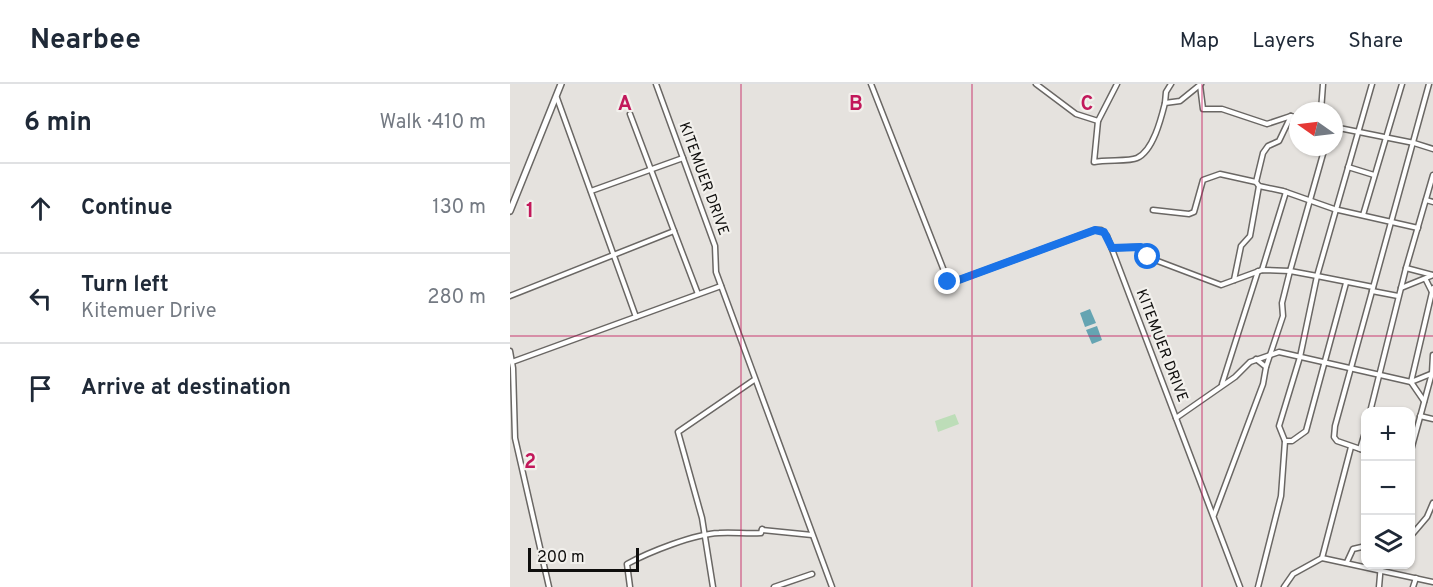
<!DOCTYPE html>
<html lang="en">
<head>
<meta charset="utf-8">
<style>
  :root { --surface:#fff; --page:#f6f6f7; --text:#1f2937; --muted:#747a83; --line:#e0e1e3 }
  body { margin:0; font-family:Overpass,sans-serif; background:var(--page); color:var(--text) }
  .controls { position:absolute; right:18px; bottom:18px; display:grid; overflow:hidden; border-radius:12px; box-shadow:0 2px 4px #0004 }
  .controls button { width:54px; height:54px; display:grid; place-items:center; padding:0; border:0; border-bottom:2px solid var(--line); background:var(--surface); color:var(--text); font:30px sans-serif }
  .compass { position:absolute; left:779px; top:18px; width:54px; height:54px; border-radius:50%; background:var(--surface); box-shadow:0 2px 4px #0004; rotate:284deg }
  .scale { position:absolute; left:18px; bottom:15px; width:111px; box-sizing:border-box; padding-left:6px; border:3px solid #0f0e0d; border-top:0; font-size:16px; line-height:21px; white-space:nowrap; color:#0f0e0d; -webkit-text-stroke:4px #f2f0ec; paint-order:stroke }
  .stop { position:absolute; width:18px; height:18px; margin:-14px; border:4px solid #1a73e8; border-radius:50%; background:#fff }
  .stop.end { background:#1a73e8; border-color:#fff; box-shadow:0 2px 6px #0008 }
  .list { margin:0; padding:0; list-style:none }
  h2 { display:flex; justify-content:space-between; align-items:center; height:78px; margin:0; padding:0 24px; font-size:26px }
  h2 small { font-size:20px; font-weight:400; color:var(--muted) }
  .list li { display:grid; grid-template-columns:39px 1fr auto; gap:18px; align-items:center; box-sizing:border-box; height:90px; padding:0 24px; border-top:2px solid var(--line) }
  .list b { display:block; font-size:22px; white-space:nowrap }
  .list p { margin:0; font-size:20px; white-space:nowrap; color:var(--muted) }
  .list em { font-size:20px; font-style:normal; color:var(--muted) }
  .icon { flex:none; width:33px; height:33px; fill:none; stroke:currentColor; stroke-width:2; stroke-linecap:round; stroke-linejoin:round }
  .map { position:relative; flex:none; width:923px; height:503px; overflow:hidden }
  header { display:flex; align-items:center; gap:36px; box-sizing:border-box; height:84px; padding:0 30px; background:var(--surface); border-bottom:2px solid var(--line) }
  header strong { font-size:28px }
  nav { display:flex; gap:33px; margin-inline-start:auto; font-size:21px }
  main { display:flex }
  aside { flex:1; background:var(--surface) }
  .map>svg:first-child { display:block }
</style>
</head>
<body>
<header>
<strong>Nearbee</strong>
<nav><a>Map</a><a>Layers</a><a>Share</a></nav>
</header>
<main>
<aside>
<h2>6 min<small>Walk · 410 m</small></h2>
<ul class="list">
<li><svg class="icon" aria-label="ahead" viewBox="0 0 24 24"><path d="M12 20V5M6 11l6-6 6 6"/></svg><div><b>Continue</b></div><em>130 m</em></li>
<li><svg class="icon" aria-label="left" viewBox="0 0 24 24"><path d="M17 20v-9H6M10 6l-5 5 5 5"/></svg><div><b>Turn left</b><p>Kitemuer Drive</p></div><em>280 m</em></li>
<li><svg class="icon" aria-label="arrive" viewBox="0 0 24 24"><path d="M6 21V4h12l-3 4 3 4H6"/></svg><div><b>Arrive at destination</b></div></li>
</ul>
</aside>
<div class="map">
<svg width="923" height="503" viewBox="0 0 923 503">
  <rect width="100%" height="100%" fill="#e5e2de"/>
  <!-- green -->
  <path fill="#bdddb8" d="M 445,330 L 449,340 L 428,348 L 425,337 Z"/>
  <!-- water -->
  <g fill="#65a4b2">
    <path d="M 580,225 L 586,239 L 575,243 L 570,229 Z"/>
    <path d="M 587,242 L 592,256 L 582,260 L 576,246 Z"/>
  </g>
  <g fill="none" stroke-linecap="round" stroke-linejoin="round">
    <!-- minor casing -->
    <g stroke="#6a6764" stroke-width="7">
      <g id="minor">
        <path d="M 146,0 L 205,162 L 206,188 L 322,503"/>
        <path d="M 361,0 L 438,197 L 446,197 L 585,146 L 591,146 L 597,152 L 730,503"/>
        <path d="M 526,0 L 566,30 L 588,37"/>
        <path d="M 607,0 L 588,37 L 584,78 C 596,75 619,78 627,74 C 643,67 651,35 655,19 L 670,17 L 691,0"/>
        <path d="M 690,1 L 693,25 L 712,25 L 757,40 L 781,32 L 788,34"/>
        <path d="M 47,14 L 126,233"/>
        <path d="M 655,19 L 656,8 L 661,0"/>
        <path d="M 811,27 L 813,0"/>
        <path d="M 824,43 L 904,59 L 923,65"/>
        <path d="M 838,83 L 864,91"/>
        <path d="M 746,98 L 753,69 L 758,62 L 769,57 L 781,32"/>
        <path d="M 81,107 L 173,74"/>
        <path d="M 916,116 L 923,118"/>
        <path d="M 643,126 L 679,130 L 684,128 L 693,96 L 710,90 L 746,98 L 749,102 L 773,107 L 824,125 L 908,144"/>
        <path d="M 853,131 L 892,0"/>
        <path d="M 164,147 L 188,210"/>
        <path d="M 602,164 L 631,163 L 637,173 L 711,201 L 752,186 L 780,187 L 815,63"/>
        <path d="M 896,184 L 923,191"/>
        <path d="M 752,186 L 776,108"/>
        <path d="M 724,196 L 731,162 L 740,152 L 749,102"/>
        <path d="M 916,196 L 922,208"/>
        <path d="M 891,204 L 923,191"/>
        <path d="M 862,207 L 888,212"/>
        <path d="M 0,212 L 164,147 L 120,30"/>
        <path d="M 0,267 L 3,284 L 5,354 L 39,503"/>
        <path d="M 2,278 L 211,202"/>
        <path d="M 756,283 L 773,232 L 772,219 L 780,187 L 807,192 L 862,0"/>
        <path d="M 712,300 L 748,187"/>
        <path d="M 914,317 L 901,298 L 923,204"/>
        <path d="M 860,328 L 896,184 L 923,91"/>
        <path d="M 910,332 L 923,335"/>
        <path d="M 666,334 L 725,293 L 740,278 L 769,268 L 901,298 L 923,289"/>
        <path d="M 775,357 L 769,342 L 790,273 L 807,192 L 863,203"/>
        <path d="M 850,365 L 856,345"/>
        <path d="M 856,367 L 827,357 L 824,353 L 825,342 L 919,0"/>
        <path d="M 900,370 L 922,289 L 923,271"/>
        <path d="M 704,431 L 753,300 L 756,283 L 746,275"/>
        <path d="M 252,446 L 302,451"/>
        <path d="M 900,453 L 917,433 L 923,419"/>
        <path d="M 812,474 L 923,498"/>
        <path d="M 837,478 L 843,465 L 856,462"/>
        <path d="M 120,503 L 117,480 C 139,468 184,450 209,449 C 223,448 237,450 251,449 L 252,445"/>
        <path d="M 203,503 L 192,434 L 168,348 L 244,296"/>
        <path d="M 264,503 L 302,490"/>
        <path d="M 748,503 L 771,412 L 775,357 L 782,357 L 796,347 L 836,199"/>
        <path d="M 774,503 L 783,490 L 812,474 L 841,363"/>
        <path d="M 869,503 L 871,480"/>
        <path d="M 903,503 L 906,494"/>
      </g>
    </g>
    <!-- tertiary casing -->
    <g stroke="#6a6764" stroke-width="8">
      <path id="tertiary" d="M 0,127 L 51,0"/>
    </g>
    <!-- minor -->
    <use href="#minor" stroke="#fff" stroke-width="4"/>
    <!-- tertiary -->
    <use href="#tertiary" stroke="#fff" stroke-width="5"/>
  </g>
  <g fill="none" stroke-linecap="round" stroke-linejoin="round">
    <!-- route -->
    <path stroke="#1a73e8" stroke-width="8" d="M 438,198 L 446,197 L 585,146 L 594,148 L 602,164 L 631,163 L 638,173"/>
  </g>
  <!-- grid -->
  <path fill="none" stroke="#c2185b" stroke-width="1.5" stroke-opacity="0.55" d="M 231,0 L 231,503M 462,0 L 462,503M 692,0 L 692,503M 0,252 L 923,252"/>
  <g text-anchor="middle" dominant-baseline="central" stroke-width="4.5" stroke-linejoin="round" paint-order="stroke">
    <!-- street labels -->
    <g font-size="15" fill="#0f0e0d" stroke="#f2f0ec">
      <text transform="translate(193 95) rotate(70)">KITEMUER DRIVE</text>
      <text transform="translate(651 262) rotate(69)">KITEMUER DRIVE</text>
    </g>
  </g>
  <g font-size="20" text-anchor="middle" font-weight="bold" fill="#c2185b" stroke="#f2f0ec" stroke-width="4.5" stroke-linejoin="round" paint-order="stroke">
    <text x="115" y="26">A</text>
    <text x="346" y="26">B</text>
    <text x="577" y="26">C</text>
    <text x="20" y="133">1</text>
    <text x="20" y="384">2</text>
  </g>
</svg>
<div class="controls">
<button>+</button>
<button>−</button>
<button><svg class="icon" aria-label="layers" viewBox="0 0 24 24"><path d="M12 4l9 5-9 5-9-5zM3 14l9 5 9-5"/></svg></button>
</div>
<svg class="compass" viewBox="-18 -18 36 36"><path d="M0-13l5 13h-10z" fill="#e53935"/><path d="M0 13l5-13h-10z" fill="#747a83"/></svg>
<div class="scale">200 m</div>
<div class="stop" style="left:638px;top:173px"></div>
<div class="stop end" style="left:438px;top:198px"></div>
</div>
</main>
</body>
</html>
